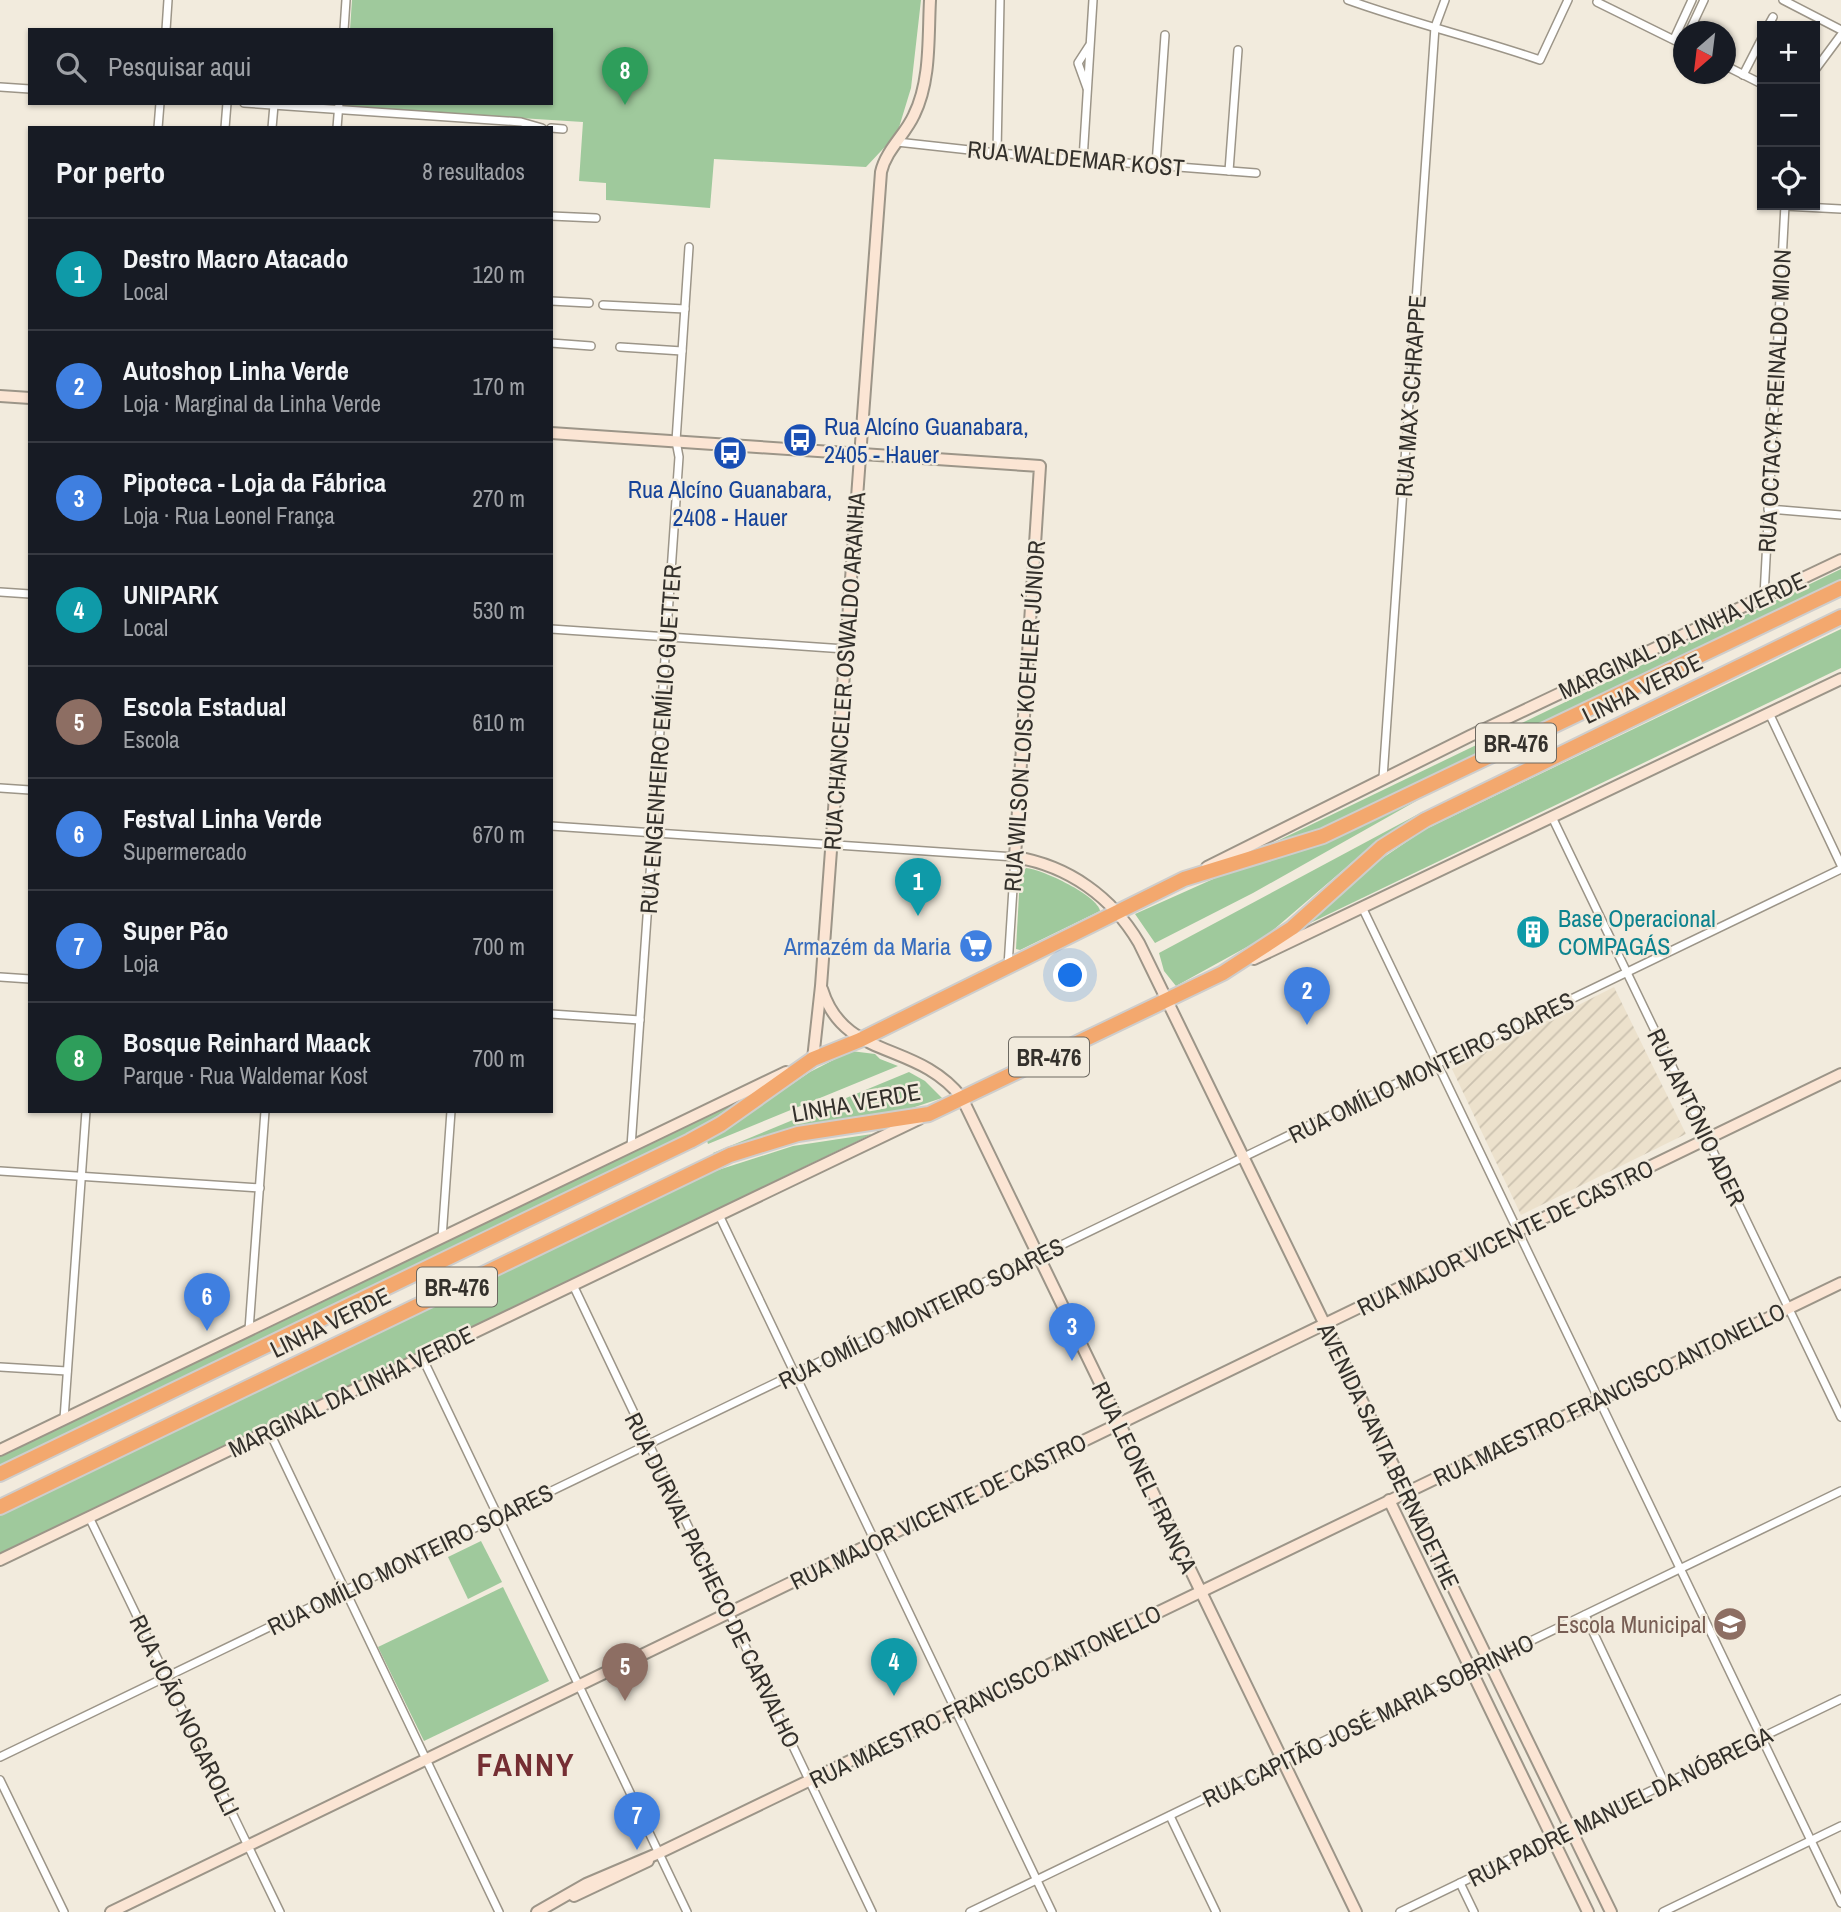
<!DOCTYPE html>
<html lang="pt">
<head>
<meta charset="utf-8">
<style>
  :root { --surface:#171b24; --page:#242831; --text:#f1f3f6; --muted:#9ea1a6; --line:#363941; --accent:#ea580c }
  body { margin:0; font-family:"Archivo Narrow",sans-serif; background:var(--page); color:var(--text) }
  .controls { position:absolute; right:21px; top:21px; display:grid; overflow:hidden; border-radius:0px; box-shadow:0 2px 5px #0004 }
  .controls button { width:63px; height:63px; display:grid; place-items:center; padding:0; border:0; border-bottom:2px solid var(--line); background:var(--surface); color:var(--text); font:35px sans-serif }
  .compass { position:absolute; left:1673px; top:21px; width:63px; height:63px; border-radius:50%; background:var(--surface); box-shadow:0 2px 5px #0004; rotate:208deg }
  .you { position:absolute; left:1071px; top:976px; width:24px; height:24px; margin:-18px; border:5px solid #fff; border-radius:50%; background:#1a73e8; box-shadow:0 0 0 10px #1a73e833 }
  .badge { display:grid; place-items:center; width:46px; height:46px; border-radius:50%; background:var(--accent); color:#fff; font-size:23px; font-weight:700 }
  .pin { position:absolute; translate:-50% -58px; filter:drop-shadow(0 2px 4px #0008) }
  .pin::after { content:''; position:absolute; top:37px; width:24px; height:21px; background:inherit; clip-path:polygon(0 0,100% 0,50% 100%) }
  .list { margin:0; padding:0; list-style:none }
  h2 { display:flex; justify-content:space-between; align-items:center; height:91px; margin:0; padding:0 28px; font-size:30px }
  h2 small { font-size:23px; font-weight:400; color:var(--muted) }
  .list li { display:grid; grid-template-columns:46px 1fr auto; gap:21px; align-items:center; box-sizing:border-box; height:112px; padding:0 28px; border-top:2px solid var(--line) }
  .list b { display:block; font-size:26px; white-space:nowrap }
  .list p { margin:0; font-size:23px; white-space:nowrap; color:var(--muted) }
  .list em { font-size:23px; font-style:normal; color:var(--muted) }
  .icon { flex:none; width:38px; height:38px; fill:none; stroke:currentColor; stroke-width:2; stroke-linecap:round; stroke-linejoin:round }
  .map { position:relative; flex:none; width:1841px; height:1912px; overflow:hidden }
  .search { position:absolute; background:var(--surface); box-shadow:0 2px 5px #0004; left:28px; top:28px; width:525px; height:77px; display:flex; align-items:center; gap:18px; box-sizing:border-box; padding:0 24px; border-radius:0px; color:var(--muted); font-size:26px }
  .panel { position:absolute; background:var(--surface); box-shadow:0 2px 5px #0004; left:28px; top:126px; width:525px; height:987px; border-radius:0px }
  .map>svg:first-child { display:block }
</style>
</head>
<body>
<div class="map">
<svg width="1841" height="1912" viewBox="0 0 1841 1912">
  <defs>
    <pattern id="industrial-furrows" width="10" height="10" patternUnits="userSpaceOnUse" patternTransform="scale(1.75)"><rect width="10" height="10" fill="#ece1cc"/><path d="M-1 1l2-2M0 10L10 0M9 11l2-2" fill="none" stroke="#cbc1af"/></pattern>
  </defs>
  <rect width="100%" height="100%" fill="#f2ebdd"/>
  <!-- industrial -->
  <path fill="url(#industrial-furrows)" d="M 1614,987 L 1686,1134 L 1521,1215 L 1452,1069 Z"/>
  <!-- green -->
  <g fill="#9fc99c">
    <path d="M 352,0 L 921,0 L 911,88 L 897,134 L 866,167 L 714,159 L 710,208 L 606,200 L 606,183 L 579,181 L 583,122 L 344,107 L 344,103 L 551,103 L 551,30 L 350,30 Z"/>
    <path d="M 1841,569 L 1841,579 L 1322,829 L 1267,846 Z"/>
    <path d="M 1841,629 L 1841,668 L 1304,926 L 1359,874 L 1424,830 Z"/>
    <path d="M 1418,800 L 1253,893 L 1155,943 L 1135,914 L 1220,876 L 1322,844 Z"/>
    <path d="M 1424,811 L 1356,859 L 1265,937 L 1176,986 L 1164,971 L 1159,953 Z"/>
    <path d="M 1026,868 C 1042,869 1098,896 1100,911 L 1020,950 L 1016,949 L 1020,876 Z"/>
    <path d="M 851,1051 L 875,1054 L 880,1059 L 898,1066 L 708,1144 L 707,1141 L 810,1072 Z"/>
    <path d="M 909,1072 L 925,1081 L 942,1098 L 900,1112 L 714,1156 L 713,1153 Z"/>
    <path d="M 753,1093 L 691,1133 L 0,1466 L 0,1455 Z"/>
    <path d="M 872,1134 L 0,1557 L 0,1515 L 715,1171 L 793,1146 Z"/>
    <path d="M 481,1541 L 502,1582 L 468,1599 L 448,1557 Z"/>
    <path d="M 503,1587 L 549,1681 L 424,1741 L 378,1647 Z"/>
  </g>
  <g fill="none" stroke-linecap="round" stroke-linejoin="round">
    <!-- street casing -->
    <g stroke="#9c9588" stroke-width="10">
      <g id="street">
        <path d="M 1348,0 C 1412,23 1476,38 1540,60 L 1568,0"/>
        <path d="M 1783,0 L 1841,30"/>
        <path d="M 1597,2 L 1684,45"/>
        <path d="M 1768,26 L 1773,17"/>
        <path d="M 166,30 L 168,0"/>
        <path d="M 344,30 L 346,0"/>
        <path d="M 1689,32 L 1704,0"/>
        <path d="M 1674,39 L 1692,0"/>
        <path d="M 1726,66 L 1762,84"/>
        <path d="M 1815,70 L 1841,35"/>
        <path d="M 1743,75 L 1762,38"/>
        <path d="M 0,87 L 30,89"/>
        <path d="M 1087,88 L 1078,63 L 1089,46"/>
        <path d="M 244,103 L 521,122 L 542,128"/>
        <path d="M 158,128 L 160,103"/>
        <path d="M 225,128 L 227,103"/>
        <path d="M 272,128 L 274,105"/>
        <path d="M 337,128 L 339,103"/>
        <path d="M 551,128 L 563,129"/>
        <path d="M 897,142 L 997,153 L 1256,173"/>
        <path d="M 997,153 L 1000,0"/>
        <path d="M 1083,160 L 1093,0"/>
        <path d="M 1156,165 L 1165,35"/>
        <path d="M 1229,171 L 1238,50"/>
        <path d="M 1784,206 L 1841,209"/>
        <path d="M 551,216 L 596,218"/>
        <path d="M 551,301 L 589,303"/>
        <path d="M 603,305 L 685,309"/>
        <path d="M 551,343 L 591,346"/>
        <path d="M 620,347 L 682,351"/>
        <path d="M 1768,509 L 1841,515"/>
        <path d="M 0,592 L 30,594"/>
        <path d="M 1764,596 L 1785,205"/>
        <path d="M 551,629 L 845,649"/>
        <path d="M 1769,713 L 1841,865"/>
        <path d="M 1383,778 L 1435,27 L 1445,0"/>
        <path d="M 0,788 L 30,790"/>
        <path d="M 1552,817 L 1841,1417"/>
        <path d="M 551,826 L 1015,857 L 1008,966"/>
        <path d="M 1362,907 L 1841,1903"/>
        <path d="M 0,977 L 30,979"/>
        <path d="M 551,1014 L 640,1020"/>
        <path d="M 631,1147 L 679,457 L 676,441 L 689,247"/>
        <path d="M 0,1171 L 260,1188"/>
        <path d="M 719,1215 L 1052,1912"/>
        <path d="M 442,1238 L 451,1111"/>
        <path d="M 573,1285 L 872,1912"/>
        <path d="M 249,1330 L 265,1111"/>
        <path d="M 422,1357 L 687,1912"/>
        <path d="M 0,1367 L 67,1371"/>
        <path d="M 64,1419 L 86,1111"/>
        <path d="M 269,1431 L 499,1912"/>
        <path d="M 89,1517 L 280,1912"/>
        <path d="M 1585,1615 L 1665,1784"/>
        <path d="M 0,1757 L 1841,869"/>
        <path d="M 0,1780 L 64,1912"/>
        <path d="M 1170,1816 L 1216,1912"/>
        <path d="M 1460,1883 L 1474,1912"/>
        <path d="M 970,1912 L 1841,1491"/>
        <path d="M 1400,1912 L 1841,1699"/>
        <path d="M 1663,1912 L 1841,1826"/>
      </g>
    </g>
    <!-- secondary casing -->
    <g stroke="#9c9588" stroke-width="14">
      <g id="secondary">
        <path d="M 0,396 L 30,398"/>
        <path d="M 551,433 L 1040,466 L 1015,857 C 1069,866 1112,897 1139,943 L 1611,1912"/>
        <path d="M 1207,867 L 1470,736 L 1841,560"/>
        <path d="M 1254,959 L 1841,679"/>
        <path d="M 822,989 C 844,1061 917,1040 962,1098 L 1356,1912"/>
        <path d="M 810,1060 L 813,1059 L 821,986 L 881,172 C 886,150 905,135 914,115 C 931,81 928,37 930,0"/>
        <path d="M 0,1450 L 786,1072"/>
        <path d="M 1389,1500 L 1588,1912"/>
        <path d="M 0,1560 L 919,1119"/>
        <path d="M 574,1896 L 648,1861"/>
        <path d="M 111,1912 L 1841,1074"/>
        <path d="M 537,1912 L 586,1884 L 659,1853 L 1841,1283"/>
      </g>
    </g>
    <!-- highway casing -->
    <g stroke="#cecdcc" stroke-width="18">
      <g id="highway">
        <path d="M 0,1474 L 690,1141 L 721,1124 L 813,1059 L 860,1040 L 1184,879 L 1323,836 L 1841,588"/>
        <path d="M 0,1507 L 730,1155 L 798,1134 L 929,1114 L 1223,973 L 1292,928 L 1382,847 L 1425,820 L 1841,617"/>
      </g>
    </g>
    <!-- street -->
    <use href="#street" stroke="#fff" stroke-width="7"/>
    <!-- secondary -->
    <use href="#secondary" stroke="#fbe5d4" stroke-width="10"/>
    <!-- highway -->
    <use href="#highway" stroke="#f3a86e" stroke-width="14"/>
  </g>
  <!-- icons -->
  <defs>
    <g id="bus-disc" transform="scale(1.75)"><circle r="9.5" fill="#1a4fb4" stroke="#f2ebdd"/><path d="M-5-6H5V4H4V6H2V4H-2V6H-4V4H-5ZM-3.5-4V0h7V-4ZM-3.5 1.2v1.5H-2V1.2ZM2 1.2v1.5H3.5V1.2Z" fill="#fff"/></g>
    <g id="building-disc" transform="scale(1.75)"><circle r="9.5" fill="#0f9aa8" stroke="#f2ebdd"/><path d="M-4-6H4V6H1V3H-1V6H-4ZM-2.5-4.3h1.7v1.8h-1.7ZM.8-4.3h1.7v1.8H.8ZM-2.5-1h1.7V.8h-1.7ZM.8-1h1.7V.8H.8Z" fill="#fff"/></g>
    <g id="supermarket-disc" transform="scale(1.75)"><circle r="9.5" fill="#3f7fe0" stroke="#f2ebdd"/><path d="M-6-5.5h2.5l.6 2H6L4.5 2H-2.5L-4.4-4H-6ZM-1.5 3.2a1.3 1.3 0 1 0 .1 0ZM3 3.2a1.3 1.3 0 1 0 .1 0Z" fill="#fff"/></g>
    <g id="school-disc" transform="scale(1.75)"><circle r="9.5" fill="#8d6e63" stroke="#f2ebdd"/><path d="M0-5L7-2L0 1L-7-2ZM-4 1L0 2.5L4 1V4Q0 6-4 4Z" fill="#fff"/></g>
  </defs>
  <g fill-rule="evenodd">
    <use href="#bus-disc" x="800" y="440"/>
    <use href="#bus-disc" x="730" y="453"/>
    <use href="#building-disc" x="1533" y="932"/>
    <use href="#supermarket-disc" x="976" y="946"/>
    <use href="#school-disc" x="1730" y="1624"/>
  </g>
  <g text-anchor="middle" dominant-baseline="central" stroke-width="5" stroke-linejoin="round" paint-order="stroke">
    <!-- shield labels -->
    <g fill="#f2ebdd" stroke="#6c6860" stroke-width="2">
      <rect x="1476" y="723.5" width="80" height="39" rx="5"/>
      <rect x="1009" y="1037.5" width="80" height="39" rx="5"/>
      <rect x="417" y="1267.5" width="80" height="39" rx="5"/>
    </g>
    <g font-size="23" font-weight="bold" fill="#33302b">
      <text x="1516" y="743">BR-476</text>
      <text x="1049" y="1057">BR-476</text>
      <text x="457" y="1287">BR-476</text>
    </g>
    <!-- street labels -->
    <g font-size="24" fill="#33302b" stroke="#f2ebdd">
      <text transform="translate(1076 158) rotate(5)">RUA WALDEMAR KOST</text>
      <text transform="translate(1410 396) rotate(-86)">RUA MAX SCHRAPPE</text>
      <text transform="translate(1774 401) rotate(-87)">RUA OCTACYR REINALDO MION</text>
      <text transform="translate(1682 635) rotate(-25)">MARGINAL DA LINHA VERDE</text>
      <text transform="translate(844 671) rotate(-86)">RUA CHANCELER OSWALDO ARANHA</text>
      <text transform="translate(1642 688) rotate(-26)">LINHA VERDE</text>
      <text transform="translate(1024 716) rotate(-86)">RUA WILSON LOIS KOEHLER JÚNIOR</text>
      <text transform="translate(660 739) rotate(-86)">RUA ENGENHEIRO EMÍLIO GUETTER</text>
      <text transform="translate(1431 1067) rotate(-26)">RUA OMÍLIO MONTEIRO SOARES</text>
      <text transform="translate(856 1102) rotate(-10)">LINHA VERDE</text>
      <text transform="translate(1697 1117) rotate(64)">RUA ANTÔNIO ADER</text>
      <text transform="translate(1505 1237) rotate(-26)">RUA MAJOR VICENTE DE CASTRO</text>
      <text transform="translate(921 1313) rotate(-26)">RUA OMÍLIO MONTEIRO SOARES</text>
      <text transform="translate(330 1322) rotate(-26)">LINHA VERDE</text>
      <text transform="translate(351 1391) rotate(-26)">MARGINAL DA LINHA VERDE</text>
      <text transform="translate(1609 1394) rotate(-26)">RUA MAESTRO FRANCISCO ANTONELLO</text>
      <text transform="translate(1389 1456) rotate(64)">AVENIDA SANTA BERNADETHE</text>
      <text transform="translate(1145 1477) rotate(64)">RUA LEONEL FRANÇA</text>
      <text transform="translate(938 1511) rotate(-26)">RUA MAJOR VICENTE DE CASTRO</text>
      <text transform="translate(410 1559) rotate(-26)">RUA OMÍLIO MONTEIRO SOARES</text>
      <text transform="translate(713 1580) rotate(64)">RUA DURVAL PACHECO DE CARVALHO</text>
      <text transform="translate(985 1696) rotate(-26)">RUA MAESTRO FRANCISCO ANTONELLO</text>
      <text transform="translate(185 1715) rotate(64)">RUA JOÃO NOGAROLLI</text>
      <text transform="translate(1368 1720) rotate(-26)">RUA CAPITÃO JOSÉ MARIA SOBRINHO</text>
      <text transform="translate(1620 1806) rotate(-26)">RUA PADRE MANUEL DA NÓBREGA</text>
    </g>
    <!-- transit labels -->
    <g font-size="24" fill="#164399" stroke="#f2ebdd" text-anchor="start">
      <text x="824" y="426">Rua Alcíno Guanabara,<tspan x="824" dy="28">2405 - Hauer</tspan></text>
      <text x="730" y="489" text-anchor="middle">Rua Alcíno Guanabara,<tspan x="730" dy="28">2408 - Hauer</tspan></text>
    </g>
    <!-- culture labels -->
    <g font-size="24" fill="#0d838f" stroke="#f2ebdd" text-anchor="start">
      <text x="1558" y="918">Base Operacional<tspan x="1558" dy="28">COMPAGÁS</tspan></text>
    </g>
    <!-- shop labels -->
    <g font-size="24" fill="#366cbe" stroke="#f2ebdd" text-anchor="end">
      <text x="951" y="946">Armazém da Maria</text>
    </g>
    <!-- education labels -->
    <g font-size="24" fill="#785e54" stroke="#f2ebdd" text-anchor="end">
      <text x="1706" y="1624">Escola Municipal</text>
    </g>
    <!-- district labels -->
    <g font-size="32" font-weight="bold" letter-spacing="2" fill="#752e33" stroke="#f2ebdd">
      <text x="526" y="1764">FANNY</text>
    </g>
  </g>
</svg>
<div class="controls">
<button>+</button>
<button>−</button>
<button><svg class="icon" aria-label="locate" viewBox="0 0 24 24"><circle cx="12" cy="12" r="6"/><path d="M12 2v4M12 18v4M2 12h4M18 12h4"/></svg></button>
</div>
<svg class="compass" viewBox="-18 -18 36 36"><path d="M0-13l5 13h-10z" fill="#e53935"/><path d="M0 13l5-13h-10z" fill="#9ea1a6"/></svg>
<div class="you"></div>
<div class="pin badge" style="left:918px;top:916px;background:#0f9aa8">1</div>
<div class="pin badge" style="left:1307px;top:1025px;background:#3f7fe0">2</div>
<div class="pin badge" style="left:1072px;top:1361px;background:#3f7fe0">3</div>
<div class="pin badge" style="left:894px;top:1696px;background:#0f9aa8">4</div>
<div class="pin badge" style="left:625px;top:1701px;background:#8d6e63">5</div>
<div class="pin badge" style="left:207px;top:1331px;background:#3f7fe0">6</div>
<div class="pin badge" style="left:637px;top:1850px;background:#3f7fe0">7</div>
<div class="pin badge" style="left:625px;top:105px;background:#2e9e5b">8</div>
<div class="search"><svg class="icon" aria-label="search" viewBox="0 0 24 24"><circle cx="10" cy="10" r="6"/><path d="M15 15l6 6"/></svg>Pesquisar aqui</div>
<section class="panel">
<h2>Por perto<small>8 resultados</small></h2>
<ul class="list">
<li><span class="badge" style="background:#0f9aa8">1</span><div><b>Destro Macro Atacado</b><p>Local</p></div><em>120 m</em></li>
<li><span class="badge" style="background:#3f7fe0">2</span><div><b>Autoshop Linha Verde</b><p>Loja · Marginal da Linha Verde</p></div><em>170 m</em></li>
<li><span class="badge" style="background:#3f7fe0">3</span><div><b>Pipoteca - Loja da Fábrica</b><p>Loja · Rua Leonel França</p></div><em>270 m</em></li>
<li><span class="badge" style="background:#0f9aa8">4</span><div><b>UNIPARK</b><p>Local</p></div><em>530 m</em></li>
<li><span class="badge" style="background:#8d6e63">5</span><div><b>Escola Estadual</b><p>Escola</p></div><em>610 m</em></li>
<li><span class="badge" style="background:#3f7fe0">6</span><div><b>Festval Linha Verde</b><p>Supermercado</p></div><em>670 m</em></li>
<li><span class="badge" style="background:#3f7fe0">7</span><div><b>Super Pão</b><p>Loja</p></div><em>700 m</em></li>
<li><span class="badge" style="background:#2e9e5b">8</span><div><b>Bosque Reinhard Maack</b><p>Parque · Rua Waldemar Kost</p></div><em>700 m</em></li>
</ul>
</section>
</div>
</body>
</html>
